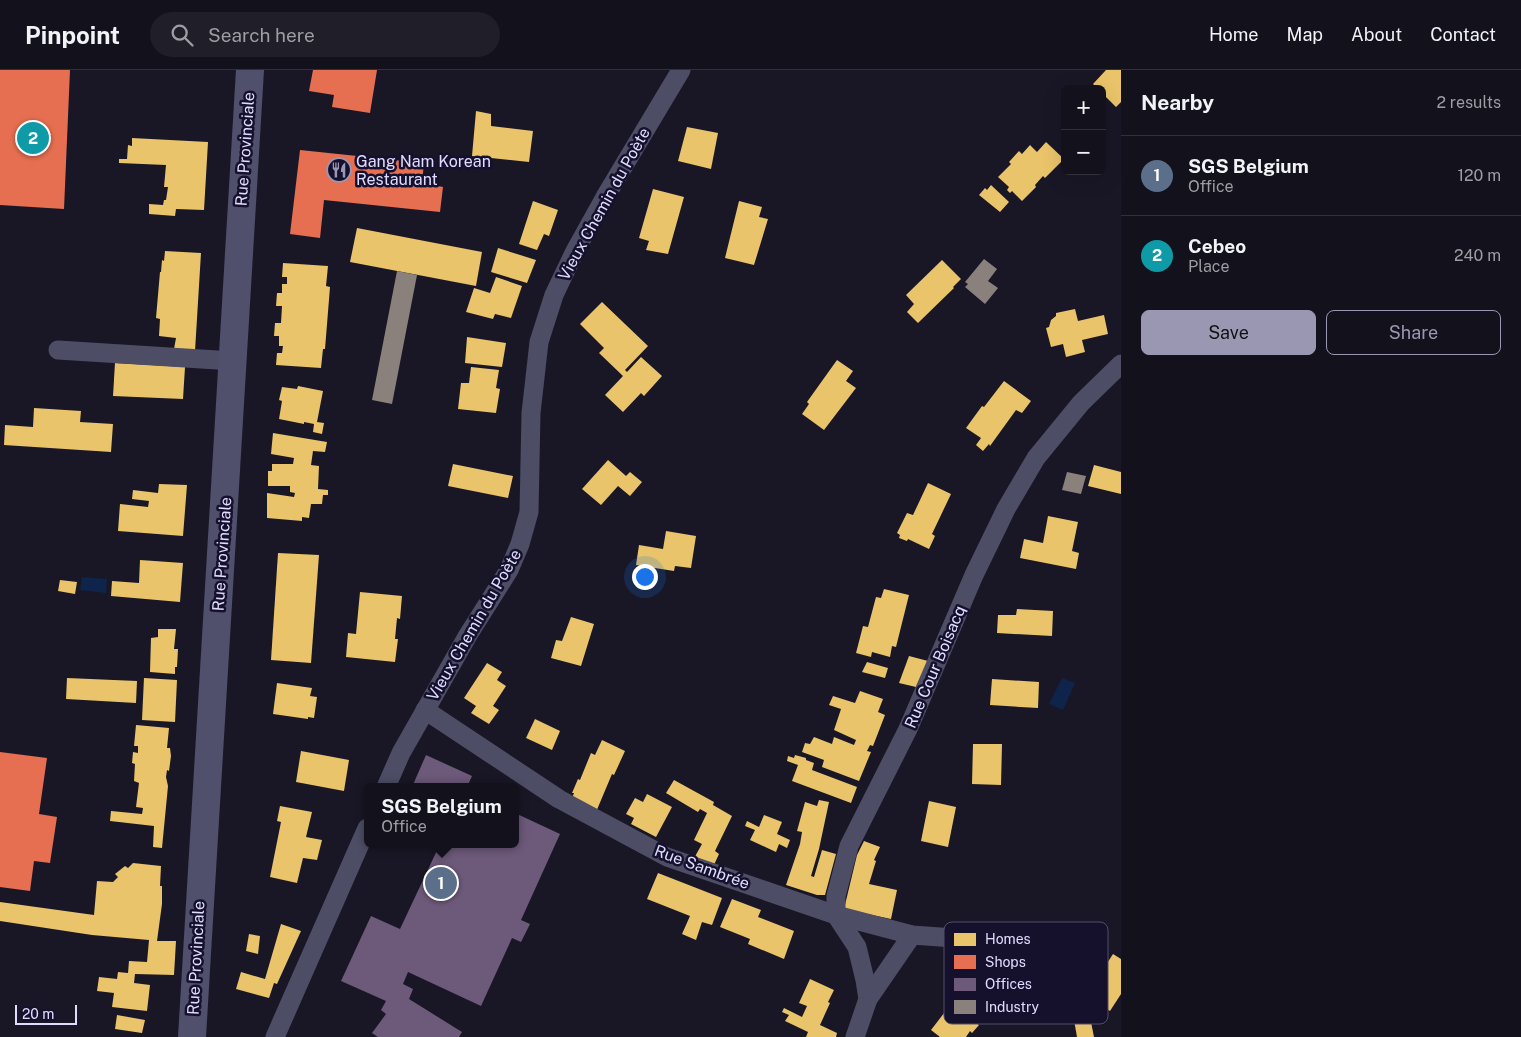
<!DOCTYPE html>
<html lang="en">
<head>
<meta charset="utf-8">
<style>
  :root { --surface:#13111c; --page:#201f29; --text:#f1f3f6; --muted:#9d9da3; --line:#32313b; --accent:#9a97b3 }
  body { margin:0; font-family:"Public Sans",sans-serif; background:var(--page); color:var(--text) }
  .controls { position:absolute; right:15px; top:15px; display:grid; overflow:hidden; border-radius:8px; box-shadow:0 5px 20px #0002 }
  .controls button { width:45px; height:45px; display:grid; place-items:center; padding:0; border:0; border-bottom:1px solid var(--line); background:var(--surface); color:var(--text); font:25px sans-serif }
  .scale { position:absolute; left:15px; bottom:12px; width:62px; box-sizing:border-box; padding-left:5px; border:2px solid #e0dcff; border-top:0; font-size:14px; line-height:18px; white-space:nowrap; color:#e0dcff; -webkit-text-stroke:4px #15112c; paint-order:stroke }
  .you { position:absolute; left:644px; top:506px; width:18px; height:18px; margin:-12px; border:4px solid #fff; border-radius:50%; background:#1a73e8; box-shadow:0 0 0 8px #1a73e833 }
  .badge { display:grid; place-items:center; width:32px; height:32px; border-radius:50%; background:var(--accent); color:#fff; font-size:16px; font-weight:700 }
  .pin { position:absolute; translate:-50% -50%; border:2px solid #fff; box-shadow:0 1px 5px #0006 }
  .popup { position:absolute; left:364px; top:713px; width:155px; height:65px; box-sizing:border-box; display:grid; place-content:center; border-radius:8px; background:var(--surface); filter:drop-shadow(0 1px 4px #0005); font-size:16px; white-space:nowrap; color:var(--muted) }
  .popup b { font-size:19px; color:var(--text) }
  .popup::after { content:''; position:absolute; left:50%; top:100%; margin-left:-10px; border:10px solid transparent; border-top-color:var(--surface) }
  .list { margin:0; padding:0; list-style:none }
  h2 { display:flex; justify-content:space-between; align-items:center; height:65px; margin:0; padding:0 20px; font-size:21px }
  h2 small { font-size:16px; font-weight:400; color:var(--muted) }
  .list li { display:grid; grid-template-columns:32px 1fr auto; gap:15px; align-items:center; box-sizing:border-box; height:80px; padding:0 20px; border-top:1px solid var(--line) }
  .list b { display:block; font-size:19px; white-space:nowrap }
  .list p { margin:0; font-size:16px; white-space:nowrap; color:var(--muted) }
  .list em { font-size:16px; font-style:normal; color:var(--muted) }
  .actions { display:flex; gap:10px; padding:15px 20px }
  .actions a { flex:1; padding:11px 0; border:1px solid var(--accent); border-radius:8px; text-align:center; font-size:18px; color:var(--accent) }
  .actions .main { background:var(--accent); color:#111 }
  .icon { flex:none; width:28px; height:28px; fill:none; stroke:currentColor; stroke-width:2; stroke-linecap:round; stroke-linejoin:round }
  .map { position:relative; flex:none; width:1121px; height:967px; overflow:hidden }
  header { display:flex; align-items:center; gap:30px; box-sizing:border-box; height:70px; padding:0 25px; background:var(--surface); border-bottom:1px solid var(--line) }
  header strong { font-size:24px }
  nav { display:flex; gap:28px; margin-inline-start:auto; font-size:18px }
  .search { width:350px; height:45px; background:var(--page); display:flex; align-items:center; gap:12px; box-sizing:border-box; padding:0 18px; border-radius:28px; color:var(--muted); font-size:19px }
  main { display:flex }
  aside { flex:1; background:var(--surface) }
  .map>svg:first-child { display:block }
</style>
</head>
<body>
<header>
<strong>Pinpoint</strong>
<div class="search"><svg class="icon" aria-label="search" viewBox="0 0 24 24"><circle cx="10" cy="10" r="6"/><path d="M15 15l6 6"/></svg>Search here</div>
<nav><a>Home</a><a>Map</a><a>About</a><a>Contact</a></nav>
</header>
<main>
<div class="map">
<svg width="1121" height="967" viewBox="0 0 1121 967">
  <rect width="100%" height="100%" fill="#191726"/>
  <!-- water -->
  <g fill="#0e244b">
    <path d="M 82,507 L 107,509 L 106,523 L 80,520 Z"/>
    <path d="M 1062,608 L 1075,613 L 1063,640 L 1049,634 Z"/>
  </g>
  <!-- homes -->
  <g fill="#e9c46a">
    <path d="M 1106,0 L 1121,0 L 1121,32 L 1116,37 L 1102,23 L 1102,19 L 1098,19 L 1093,14 Z"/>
    <path d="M 476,41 L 491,44 L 491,56 L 533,61 L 529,92 L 472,86 Z"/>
    <path d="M 687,57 L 718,63 L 711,99 L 678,91 Z"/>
    <path d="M 132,68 L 208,72 L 204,140 L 176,139 L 175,146 L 149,144 L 149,134 L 163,135 L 164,130 L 166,130 L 168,117 L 164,117 L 166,95 L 119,93 L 119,89 L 127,89 L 128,75 L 132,76 Z"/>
    <path d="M 1046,72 L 1064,89 L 1045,108 L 1043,106 L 1035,115 L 1036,117 L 1022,131 L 1012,121 L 1010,123 L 1007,120 L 1009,117 L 998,107 L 1011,94 L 1009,92 L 1019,81 L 1022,84 L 1030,75 L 1037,82 Z"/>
    <path d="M 991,115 L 1009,132 L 1000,142 L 979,125 L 985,118 L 987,120 Z"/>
    <path d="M 653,119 L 684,127 L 668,184 L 646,180 L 649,171 L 639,168 Z"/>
    <path d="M 533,131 L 558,140 L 549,166 L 544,164 L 537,180 L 519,174 Z"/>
    <path d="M 739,131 L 762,137 L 759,147 L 768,149 L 754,195 L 725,188 Z"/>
    <path d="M 357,158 L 482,182 L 476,216 L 350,192 Z"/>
    <path d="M 498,178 L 536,190 L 527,213 L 491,202 Z"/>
    <path d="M 165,181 L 201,183 L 195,281 L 174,279 L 176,268 L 159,266 L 160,249 L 156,248 L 160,202 L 161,202 L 162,190 L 164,191 Z"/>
    <path d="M 942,190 L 961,209 L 953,217 L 954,218 L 918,253 L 907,242 L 914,234 L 906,225 Z"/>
    <path d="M 283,193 L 328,196 L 326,216 L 330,217 L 325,279 L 323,279 L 321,298 L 276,295 L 277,283 L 282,283 L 283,276 L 279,276 L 279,266 L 274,266 L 275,253 L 281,253 L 282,236 L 276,236 L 277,223 L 282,223 L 282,214 L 287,214 L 287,207 L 282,207 Z"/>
    <path d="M 496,207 L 522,216 L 511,248 L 495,244 L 493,249 L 466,242 L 474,218 L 490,223 Z"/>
    <path d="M 602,232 L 648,276 L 625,300 L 627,302 L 641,287 L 662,306 L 644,326 L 641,323 L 623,342 L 605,325 L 623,306 L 599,283 L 604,278 L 580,254 Z"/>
    <path d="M 1075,239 L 1078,251 L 1104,245 L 1108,264 L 1082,270 L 1085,282 L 1066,287 L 1063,274 L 1051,277 L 1046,258 L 1049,257 L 1051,250 L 1056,246 L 1056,243 Z"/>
    <path d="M 467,267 L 506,273 L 502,297 L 465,293 Z"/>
    <path d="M 837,290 L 853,301 L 846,311 L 856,318 L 824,360 L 802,344 L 809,334 L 807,332 Z"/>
    <path d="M 115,293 L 185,297 L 183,329 L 113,326 Z"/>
    <path d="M 471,297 L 499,300 L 496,318 L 500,319 L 496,343 L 458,339 L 461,313 L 469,313 Z"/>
    <path d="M 1004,311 L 1031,331 L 1022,343 L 1016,340 L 990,376 L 989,374 L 983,381 L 976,375 L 981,368 L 966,358 L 982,336 L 984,337 Z"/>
    <path d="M 298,316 L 323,321 L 317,352 L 324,353 L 322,364 L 313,362 L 314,354 L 304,352 L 304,354 L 279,349 L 282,331 L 279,330 L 282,317 L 297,319 Z"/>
    <path d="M 34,338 L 81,341 L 80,352 L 113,354 L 111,382 L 4,375 L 5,355 L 33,357 Z"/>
    <path d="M 273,363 L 327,372 L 325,382 L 313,381 L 311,395 L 319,396 L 318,419 L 328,420 L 328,425 L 323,425 L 322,434 L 311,434 L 309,448 L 302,447 L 302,451 L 267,448 L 267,423 L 294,427 L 295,423 L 290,422 L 290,416 L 268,416 L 268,401 L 272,401 L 272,394 L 293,394 L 294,388 L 271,384 Z"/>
    <path d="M 608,390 L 626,406 L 630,402 L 642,412 L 630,426 L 618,416 L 601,435 L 582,419 Z"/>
    <path d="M 453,394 L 513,406 L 508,428 L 448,416 Z"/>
    <path d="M 1094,395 L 1121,402 L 1121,424 L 1088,416 Z"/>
    <path d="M 928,413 L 951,424 L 932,464 L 935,466 L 929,479 L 908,469 L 907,471 L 899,468 L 900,465 L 897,463 L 907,443 L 913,445 Z"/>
    <path d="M 159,414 L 187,415 L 183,466 L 118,461 L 120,434 L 148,437 L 149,431 L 132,429 L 133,420 L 158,423 Z"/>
    <path d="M 1048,446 L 1078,452 L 1072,481 L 1079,483 L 1076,499 L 1020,488 L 1024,469 L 1043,473 Z"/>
    <path d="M 666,461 L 696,466 L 691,498 L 675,496 L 674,501 L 636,495 L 639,475 L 663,479 Z"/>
    <path d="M 278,483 L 319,485 L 311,593 L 271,590 Z"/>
    <path d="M 140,490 L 183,493 L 180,532 L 111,526 L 112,511 L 139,513 Z"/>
    <path d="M 60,510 L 77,512 L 75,524 L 58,521 Z"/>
    <path d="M 884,519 L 909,525 L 896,577 L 892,576 L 890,587 L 872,582 L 871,587 L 856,583 L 863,556 L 868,557 L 876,527 L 881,528 Z"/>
    <path d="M 360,522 L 402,526 L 400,549 L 397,548 L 395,569 L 398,569 L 395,592 L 346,587 L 348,563 L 356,564 Z"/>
    <path d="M 1017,539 L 1053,541 L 1052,566 L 997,563 L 998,545 L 1016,545 Z"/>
    <path d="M 571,547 L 594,554 L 581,596 L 551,588 L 556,570 L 562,571 Z"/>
    <path d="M 158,559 L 176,559 L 174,579 L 178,579 L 177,597 L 175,597 L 175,604 L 150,602 L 151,568 L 158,567 Z"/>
    <path d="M 909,586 L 928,591 L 916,617 L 899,613 Z"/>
    <path d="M 867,592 L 888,598 L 885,608 L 862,602 Z"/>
    <path d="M 487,593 L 502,602 L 497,610 L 506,616 L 493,636 L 499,640 L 489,654 L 471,643 L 476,636 L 464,628 Z"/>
    <path d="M 67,608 L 137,611 L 136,633 L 66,629 Z"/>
    <path d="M 144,608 L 177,610 L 175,652 L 142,650 Z"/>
    <path d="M 992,609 L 1039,612 L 1038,638 L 990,635 Z"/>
    <path d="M 277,613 L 312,618 L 310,626 L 317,627 L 314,648 L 308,647 L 308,649 L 273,644 Z"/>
    <path d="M 860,621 L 883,629 L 878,642 L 885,645 L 873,676 L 870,675 L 867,681 L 871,682 L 859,711 L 822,697 L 824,690 L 802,682 L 805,673 L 810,674 L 814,667 L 832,674 L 834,667 L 854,675 L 856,670 L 834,660 L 841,639 L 829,635 L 833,626 L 855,633 Z"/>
    <path d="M 535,649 L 560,661 L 552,680 L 526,668 Z"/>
    <path d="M 136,655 L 169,658 L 167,678 L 170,678 L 171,686 L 169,701 L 167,700 L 166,707 L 168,716 L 162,778 L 153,777 L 154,756 L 110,751 L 111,741 L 142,744 L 143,738 L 136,737 L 139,713 L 134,711 L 135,694 L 132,693 L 133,682 L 138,683 L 138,676 L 134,676 Z"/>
    <path d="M 602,670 L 625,681 L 614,705 L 612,704 L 596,742 L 571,731 L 574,723 L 572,723 L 578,709 L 580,710 L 591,683 L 595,685 Z"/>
    <path d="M 973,674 L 1002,674 L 1001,715 L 972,714 Z"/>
    <path d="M 301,681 L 349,690 L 344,721 L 296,712 Z"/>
    <path d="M 795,685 L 806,688 L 806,690 L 814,693 L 812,700 L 857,717 L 851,733 L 792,711 L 798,695 L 787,691 L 788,686 L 794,688 Z"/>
    <path d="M 674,710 L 714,732 L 713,735 L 732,746 L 715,781 L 719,784 L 713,797 L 693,790 L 702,774 L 694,770 L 707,743 L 700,739 L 698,742 L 666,723 Z"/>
    <path d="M 647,724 L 672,737 L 656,767 L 631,754 L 634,748 L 626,744 L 635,728 L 643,732 Z"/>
    <path d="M 819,730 L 829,732 L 819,779 L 811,806 L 814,807 L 822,780 L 836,784 L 825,825 L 817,825 L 786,815 L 800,774 L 802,762 L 797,761 L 805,732 L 817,736 Z"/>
    <path d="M 929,731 L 956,737 L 948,777 L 921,771 Z"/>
    <path d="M 280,736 L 312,742 L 306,767 L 322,770 L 317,790 L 303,788 L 297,813 L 270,807 L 281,752 L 277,751 Z"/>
    <path d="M 764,745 L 782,752 L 777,764 L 790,770 L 787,778 L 779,774 L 776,782 L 750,770 L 755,760 L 745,756 L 747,751 L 759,757 Z"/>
    <path d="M 864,771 L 880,777 L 874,790 L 876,791 L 869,814 L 897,820 L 891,849 L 844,839 L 857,785 Z"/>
    <path d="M 133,793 L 161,796 L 160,816 L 162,816 L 162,834 L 157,871 L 176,871 L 174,905 L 135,904 L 134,913 L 150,915 L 147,941 L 112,937 L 114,923 L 97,921 L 99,907 L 117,909 L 118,902 L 128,903 L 129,891 L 147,892 L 149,870 L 92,865 L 0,851 L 0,832 L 94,845 L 97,811 L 113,812 L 118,807 L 115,804 L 125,796 L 128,798 Z"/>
    <path d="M 658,803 L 722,828 L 712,855 L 702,852 L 696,870 L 682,864 L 690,846 L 647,829 Z"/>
    <path d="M 732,829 L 761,840 L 758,847 L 794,861 L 784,889 L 748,874 L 750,869 L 720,857 Z"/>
    <path d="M 281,854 L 301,861 L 277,914 L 274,913 L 269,928 L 236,919 L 241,902 L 265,909 Z"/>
    <path d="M 249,864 L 260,866 L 258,884 L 246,881 Z"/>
    <path d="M 1113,884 L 1121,889 L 1121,924 L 1110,941 L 1086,926 Z"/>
    <path d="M 810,909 L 834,920 L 828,932 L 830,933 L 820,955 L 837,963 L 836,967 L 806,967 L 808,962 L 785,951 L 789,945 L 782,942 L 784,938 L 802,947 L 807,936 L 799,933 Z"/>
    <path d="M 958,925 L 982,943 L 976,953 L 979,955 L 972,963 L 970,961 L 966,967 L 940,967 L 931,960 Z"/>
    <path d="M 117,945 L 145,950 L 142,963 L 115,959 Z"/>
    <path d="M 1090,947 L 1094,967 L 1077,967 L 1074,950 Z"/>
  </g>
  <!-- shops -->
  <g fill="#e76f51">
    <path d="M 0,0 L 70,0 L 64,139 L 0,135 Z"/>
    <path d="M 313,0 L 377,0 L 370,43 L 332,37 L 334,25 L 309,21 Z"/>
    <path d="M 300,80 L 424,93 L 422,113 L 443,117 L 440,142 L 324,130 L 320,168 L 290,164 Z"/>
    <path d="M 0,682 L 47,688 L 39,744 L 57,747 L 50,793 L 34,791 L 30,821 L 0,817 Z"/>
  </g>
  <!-- offices -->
  <g fill="#6d597a">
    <path d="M 426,685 L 472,706 L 467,717 L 412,717 Z"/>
    <path d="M 515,743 L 560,764 L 521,850 L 530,854 L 521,872 L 512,868 L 481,936 L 408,902 L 403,914 L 413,919 L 409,929 L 462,962 L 459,967 L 378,967 L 372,963 L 386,944 L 381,940 L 386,931 L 341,911 L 371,846 L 400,859 L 440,774 L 515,774 Z"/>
  </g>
  <!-- industry -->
  <g fill="#8a817c">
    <path d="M 984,189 L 997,199 L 988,211 L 998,218 L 985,234 L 965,217 L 968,214 L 965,212 Z"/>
    <path d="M 397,201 L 417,205 L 392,334 L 372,330 Z"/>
    <path d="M 1067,402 L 1086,406 L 1081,424 L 1062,420 Z"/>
  </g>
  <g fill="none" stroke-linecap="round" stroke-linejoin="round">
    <!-- minor -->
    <g stroke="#4d4d66" stroke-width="19">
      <path d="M 58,280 L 233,291"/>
      <path d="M 425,640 L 559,729 L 667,787 L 836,845 L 912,865 L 954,868 L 980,867"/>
      <path d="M 386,717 L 401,683 L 468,565 L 509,500 L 520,474 L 529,442 L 531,343 L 539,272 L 554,225 L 575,181 L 605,127 L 681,0"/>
      <path d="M 868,929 L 912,865"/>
      <path d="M 275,967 L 367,758"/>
      <path d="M 855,967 L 868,929 L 865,910 L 857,877 L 836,845 L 836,826 L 849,776 L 908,659 L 974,505 L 1006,439 L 1036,388 L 1081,333 L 1121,294"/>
    </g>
    <!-- secondary -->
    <path stroke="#504f6c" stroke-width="28" d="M 192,967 L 250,0"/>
  </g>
  <!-- icons -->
  <defs>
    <g id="restaurant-ring" transform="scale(1.25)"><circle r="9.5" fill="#15112c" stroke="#9a97b3" stroke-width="1.5"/><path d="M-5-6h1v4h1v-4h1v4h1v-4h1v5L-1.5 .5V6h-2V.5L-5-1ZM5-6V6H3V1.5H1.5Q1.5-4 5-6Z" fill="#9a97b3"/></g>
  </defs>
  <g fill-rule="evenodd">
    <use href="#restaurant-ring" x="339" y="100"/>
  </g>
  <g text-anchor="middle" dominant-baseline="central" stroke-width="5" stroke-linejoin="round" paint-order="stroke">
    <!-- street labels -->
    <g font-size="16" fill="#e0dcff" stroke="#15112c">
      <text transform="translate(245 79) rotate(-86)">Rue Provinciale</text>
      <text transform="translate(604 134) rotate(-61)">Vieux Chemin du Poète</text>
      <text transform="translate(222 484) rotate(-86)">Rue Provinciale</text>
      <text transform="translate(474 555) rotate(-60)">Vieux Chemin du Poète</text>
      <text transform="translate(935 597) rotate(-67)">Rue Cour Boisacq</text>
      <text transform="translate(702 797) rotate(20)">Rue Sambrée</text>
      <text transform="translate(196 888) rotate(-87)">Rue Provinciale</text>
    </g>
    <!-- poi labels -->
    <g font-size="16" fill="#e0dcff" stroke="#15112c" text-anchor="start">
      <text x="356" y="91">Gang Nam Korean<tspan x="356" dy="18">Restaurant</tspan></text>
    </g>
  </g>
  <!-- legend -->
  <rect x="944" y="852" width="164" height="102" rx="8" fill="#15112c" stroke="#524e6b" stroke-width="1"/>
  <rect x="954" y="863" width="22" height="13" fill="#e9c46a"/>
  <rect x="954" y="885" width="22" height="14" fill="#e76f51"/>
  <rect x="954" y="908" width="22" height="13" fill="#6d597a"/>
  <rect x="954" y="930" width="22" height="14" fill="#8a817c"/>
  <g font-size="14" fill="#e0dcff">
    <text x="985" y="874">Homes</text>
    <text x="985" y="897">Shops</text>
    <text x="985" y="919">Offices</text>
    <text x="985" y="942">Industry</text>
  </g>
</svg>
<div class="controls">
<button>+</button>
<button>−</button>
</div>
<div class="scale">20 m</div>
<div class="you"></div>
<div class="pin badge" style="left:441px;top:813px;background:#5c6f8a">1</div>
<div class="popup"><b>SGS Belgium</b>Office</div>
<div class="pin badge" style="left:33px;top:68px;background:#0f9aa8">2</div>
</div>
<aside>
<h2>Nearby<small>2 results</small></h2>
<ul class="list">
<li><span class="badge" style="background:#5c6f8a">1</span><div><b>SGS Belgium</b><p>Office</p></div><em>120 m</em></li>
<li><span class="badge" style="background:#0f9aa8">2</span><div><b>Cebeo</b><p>Place</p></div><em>240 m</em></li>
</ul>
<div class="actions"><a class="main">Save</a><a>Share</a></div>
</aside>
</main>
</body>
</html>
